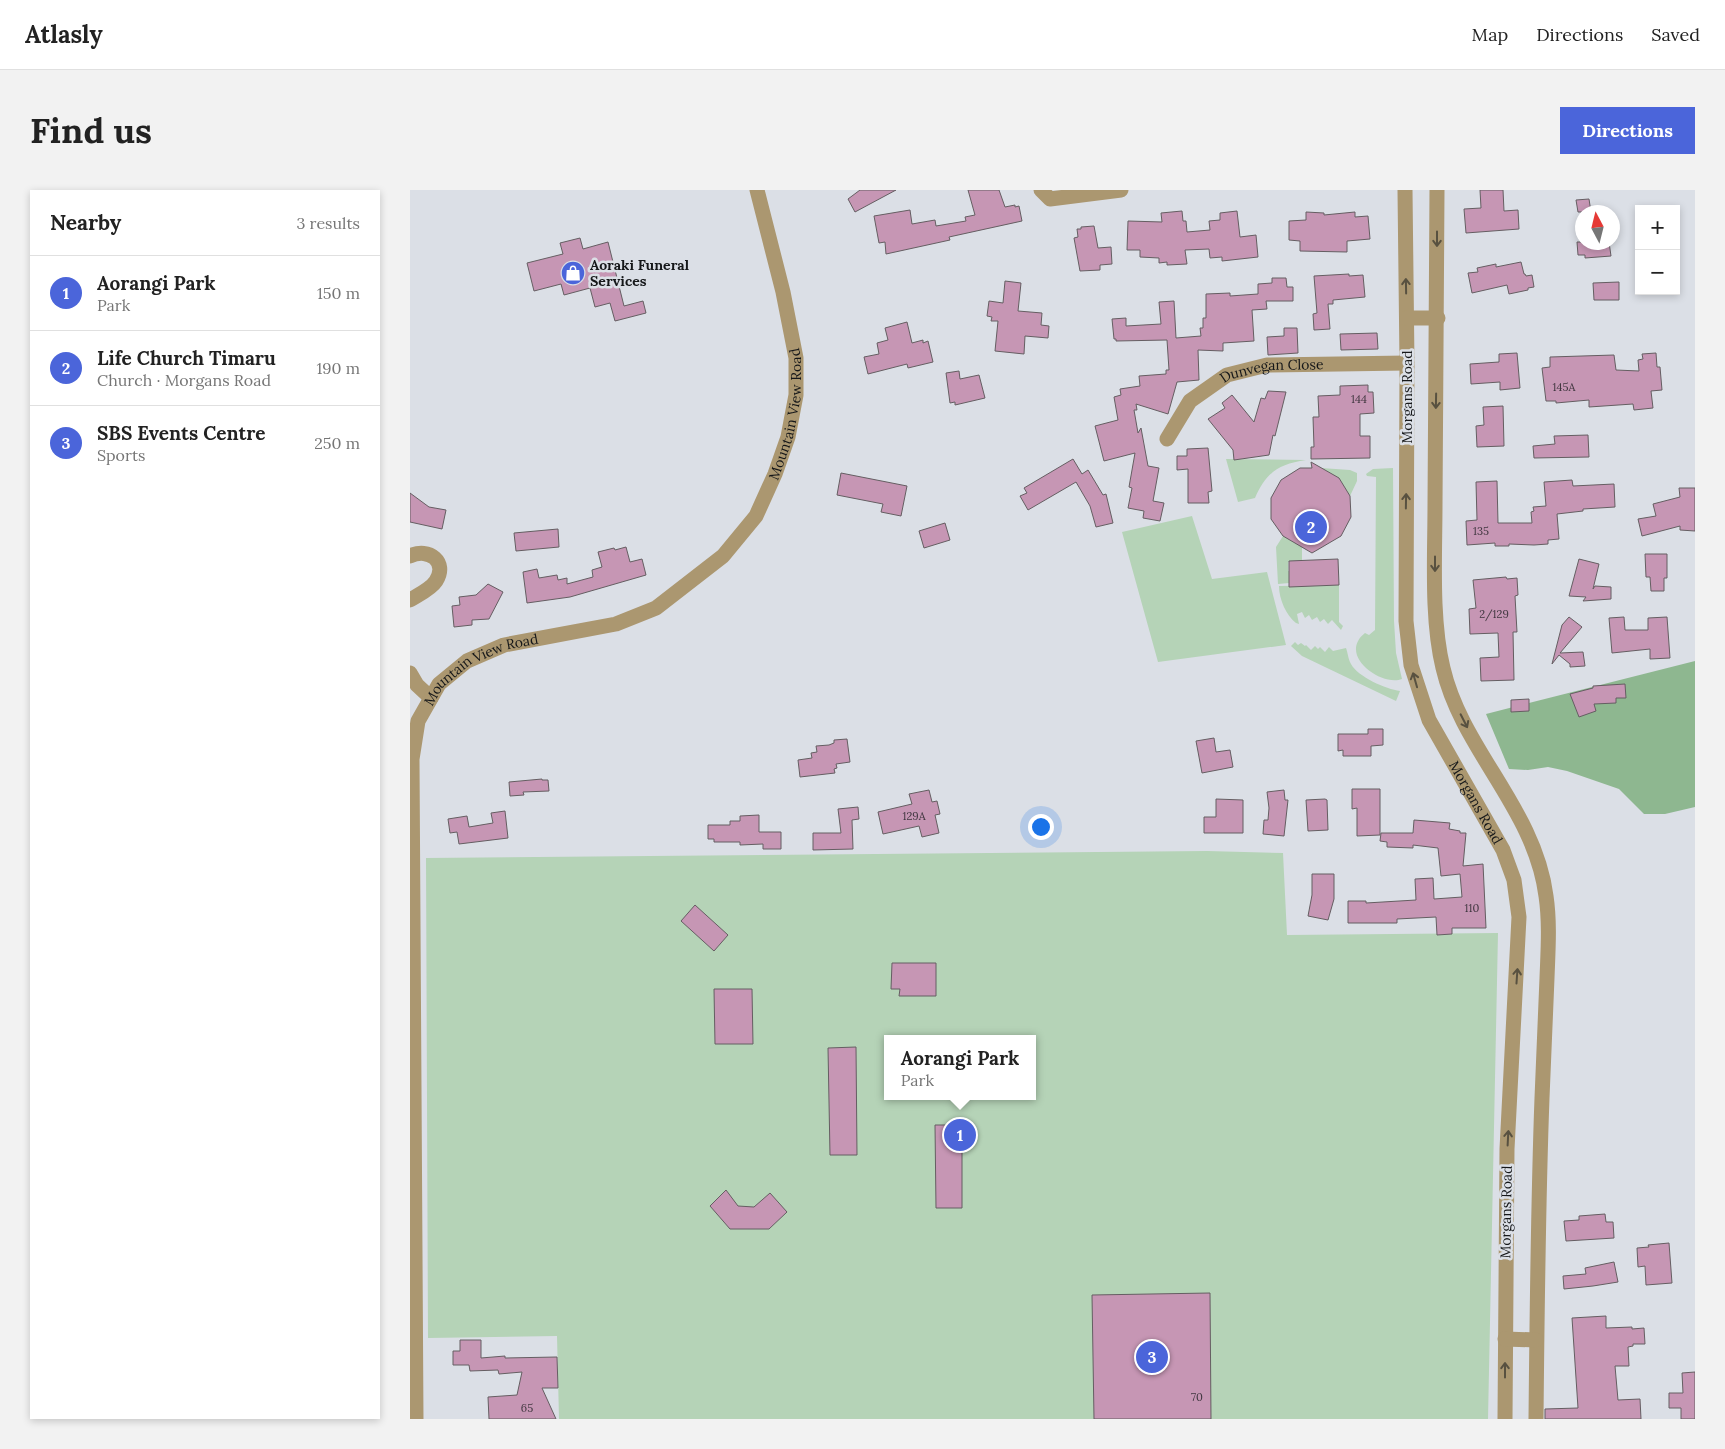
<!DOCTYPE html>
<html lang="en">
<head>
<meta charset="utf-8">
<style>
  :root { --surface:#fff; --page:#f2f2f2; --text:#222; --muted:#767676; --line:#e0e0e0; --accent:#4b65da }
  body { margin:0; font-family:Lora,serif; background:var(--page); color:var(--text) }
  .controls { position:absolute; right:15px; top:15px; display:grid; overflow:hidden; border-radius:0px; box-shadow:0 2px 8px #0003 }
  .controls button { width:45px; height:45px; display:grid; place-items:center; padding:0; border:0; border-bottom:1px solid var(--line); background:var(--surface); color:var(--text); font:25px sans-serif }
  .compass { position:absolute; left:1165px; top:15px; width:45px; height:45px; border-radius:50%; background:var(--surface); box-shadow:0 2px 8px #0003; rotate:353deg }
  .you { position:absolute; left:630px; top:636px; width:18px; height:18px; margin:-12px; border:4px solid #fff; border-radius:50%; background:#1a73e8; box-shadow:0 0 0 8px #1a73e833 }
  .badge { display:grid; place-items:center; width:32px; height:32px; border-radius:50%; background:var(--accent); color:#fff; font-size:16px; font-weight:700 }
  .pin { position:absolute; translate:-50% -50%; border:2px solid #fff; box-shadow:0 1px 5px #0006 }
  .popup { position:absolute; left:474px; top:845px; width:152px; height:65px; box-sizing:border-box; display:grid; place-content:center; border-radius:0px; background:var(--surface); filter:drop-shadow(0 1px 4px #0005); font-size:16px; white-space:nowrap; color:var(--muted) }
  .popup b { font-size:19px; color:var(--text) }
  .popup::after { content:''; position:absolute; left:50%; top:100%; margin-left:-10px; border:10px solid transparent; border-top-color:var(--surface) }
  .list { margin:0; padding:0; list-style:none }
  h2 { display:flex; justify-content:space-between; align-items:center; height:65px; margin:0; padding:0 20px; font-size:21px }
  h2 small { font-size:16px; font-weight:400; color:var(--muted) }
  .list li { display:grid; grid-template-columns:32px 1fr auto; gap:15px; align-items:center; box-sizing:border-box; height:75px; padding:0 20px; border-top:1px solid var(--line) }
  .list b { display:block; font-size:19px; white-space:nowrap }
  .list p { margin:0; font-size:16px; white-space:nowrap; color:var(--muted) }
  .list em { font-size:16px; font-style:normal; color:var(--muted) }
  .map { position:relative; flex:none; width:1285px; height:1229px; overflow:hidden; border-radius:0px }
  header { display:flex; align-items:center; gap:30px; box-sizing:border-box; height:70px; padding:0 25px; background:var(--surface); border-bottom:1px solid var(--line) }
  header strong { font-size:24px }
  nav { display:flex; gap:28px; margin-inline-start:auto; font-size:18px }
  .intro { display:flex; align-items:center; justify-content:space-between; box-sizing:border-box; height:120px; padding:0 30px }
  h1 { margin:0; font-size:35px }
  .button { padding:12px 22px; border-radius:0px; background:var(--accent); color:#fff; font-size:18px; font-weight:700 }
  main { display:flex; gap:30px; padding:0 30px }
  aside { flex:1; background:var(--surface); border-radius:0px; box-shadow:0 2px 8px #0003 }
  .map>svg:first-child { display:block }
</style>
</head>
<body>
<header>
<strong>Atlasly</strong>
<nav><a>Map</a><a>Directions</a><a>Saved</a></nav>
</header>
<div class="intro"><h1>Find us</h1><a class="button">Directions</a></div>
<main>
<aside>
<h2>Nearby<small>3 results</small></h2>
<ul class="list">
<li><span class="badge">1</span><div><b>Aorangi Park</b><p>Park</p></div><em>150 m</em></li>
<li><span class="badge">2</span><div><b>Life Church Timaru</b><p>Church · Morgans Road</p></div><em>190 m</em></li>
<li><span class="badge">3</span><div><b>SBS Events Centre</b><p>Sports</p></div><em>250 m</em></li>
</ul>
</aside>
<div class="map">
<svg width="1285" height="1229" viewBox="0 0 1285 1229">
  <rect width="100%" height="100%" fill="#dbdfe6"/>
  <!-- green -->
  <g fill="#b5d3b7" fill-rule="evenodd">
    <path d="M 816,269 L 896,270 C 868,274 856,283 845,308 L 828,312 Z"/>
    <path d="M 911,278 L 940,280 L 947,283 L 947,291 L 940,306 L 929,288 Z"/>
    <path d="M 983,278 L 984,431 L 986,463 L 992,489 C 971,497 927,465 955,443 L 959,445 L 965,440 L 966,287 L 957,286 L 956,284 L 963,279 Z"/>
    <path d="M 782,326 L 802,389 L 857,382 L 876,455 L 748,472 L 712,342 Z"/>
    <path d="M 873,346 L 892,357 L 892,371 L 878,372 L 878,381 L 881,381 L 881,388 L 879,388 L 879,393 L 868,394 L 866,357 Z"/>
    <path d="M 929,395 L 929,432 L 933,436 L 931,440 L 922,430 L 918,434 L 914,429 L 910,432 L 907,427 L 902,430 L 899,425 L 895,428 L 892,422 L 887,424 L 889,434 L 886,433 C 876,425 869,409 869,396 Z"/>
    <path d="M 885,452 L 888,455 L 891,453 L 895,456 L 896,455 L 901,460 L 905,456 L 908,459 L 910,457 L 915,462 L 919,457 L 923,461 L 936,458 C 938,463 938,469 941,474 C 948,487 976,499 990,501 L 986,511 L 892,466 L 881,456 Z"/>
    <path d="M 797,661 L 873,663 L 877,745 L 1088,743 L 1078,1229 L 149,1229 L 147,1146 L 18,1148 L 16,668 ZM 478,849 L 622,849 L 622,906 L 478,906 Z"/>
  </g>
  <!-- forest -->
  <path fill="#8eb790" d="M 1285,471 L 1285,617 L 1255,624 L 1234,624 L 1209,599 L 1157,581 L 1138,577 L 1118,580 L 1099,579 L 1076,524 Z"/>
  <!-- building -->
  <g fill="#c696b4" stroke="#655e62">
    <path d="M 450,0 L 486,0 L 445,22 L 438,9 Z"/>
    <path d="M 558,0 L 589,0 L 595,17 L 605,15 L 605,17 L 609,16 L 612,31 L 539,47 L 540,50 L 476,64 L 475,52 L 469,53 L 464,26 L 500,20 L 502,34 L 525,30 L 526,36 L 556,31 L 555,27 L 565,25 Z"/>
    <path d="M 1070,0 L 1093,0 L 1094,21 L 1108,20 L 1109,39 L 1056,43 L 1054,19 L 1071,18 Z"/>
    <path d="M 1179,9 L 1181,22 L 1168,22 L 1166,10 Z"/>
    <path d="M 772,21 L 773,31 L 776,31 L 777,42 L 800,40 L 799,31 L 810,30 L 810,23 L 827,21 L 830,47 L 846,45 L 848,67 L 812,71 L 812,67 L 800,68 L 799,59 L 775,60 L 777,74 L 757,75 L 757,72 L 749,73 L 749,68 L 730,67 L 730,60 L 717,60 L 718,31 L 752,32 L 751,23 Z"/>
    <path d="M 896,22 L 914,23 L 914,25 L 945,22 L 945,27 L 958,26 L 960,49 L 937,51 L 937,62 L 890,61 L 890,51 L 879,50 L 879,31 L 896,30 Z"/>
    <path d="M 684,36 L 688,58 L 701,57 L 702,74 L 690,75 L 690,80 L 670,81 L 664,48 L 668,47 L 667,39 L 671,39 L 671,37 Z"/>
    <path d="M 170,48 L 173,59 L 198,52 L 214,116 L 233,111 L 236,123 L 205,131 L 200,113 L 185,117 L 180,98 L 154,105 L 151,94 L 124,101 L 117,73 L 153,64 L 150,53 Z"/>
    <path d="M 1167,52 L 1199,52 L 1201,66 L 1175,68 L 1175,65 L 1168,65 Z"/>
    <path d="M 1111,72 L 1114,84 L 1115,84 L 1116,86 L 1122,85 L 1124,97 L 1118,98 L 1118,100 L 1099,104 L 1097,95 L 1062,103 L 1058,83 L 1068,82 L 1067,78 L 1086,74 L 1086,77 Z"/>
    <path d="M 939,84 L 939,86 L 953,85 L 955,107 L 923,110 L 923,114 L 918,114 L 920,139 L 904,140 L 903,124 L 907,123 L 904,86 Z"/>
    <path d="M 862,88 L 876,88 L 877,97 L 883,97 L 883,111 L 856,111 L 857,119 L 842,120 L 844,151 L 813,153 L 813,161 L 788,160 L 789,190 L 767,192 L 758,224 L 726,214 L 727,220 L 724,220 L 728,243 L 731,238 L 738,276 L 749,278 L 743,311 L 754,313 L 750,331 L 733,328 L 734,321 L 718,318 L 722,298 L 719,297 L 725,263 L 694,271 L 685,236 L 708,230 L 704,207 L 711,205 L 710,199 L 730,196 L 729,186 L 756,184 L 756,180 L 759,180 L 757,150 L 706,151 L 706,149 L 704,149 L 702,129 L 716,128 L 716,136 L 751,134 L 749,112 L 764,111 L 766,148 L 791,146 L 790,138 L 793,138 L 793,128 L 796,128 L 796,104 L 820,103 L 820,106 L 848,104 L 848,94 L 862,93 Z"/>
    <path d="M 595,91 L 611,93 L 608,121 L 632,123 L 631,135 L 639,136 L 638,148 L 615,146 L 614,164 L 585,161 L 588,131 L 581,131 L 582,127 L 577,126 L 579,111 L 593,113 Z"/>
    <path d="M 1209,92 L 1209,110 L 1184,110 L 1183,93 Z"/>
    <path d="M 497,132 L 502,153 L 513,150 L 513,153 L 518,151 L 523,172 L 498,178 L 497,174 L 458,184 L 454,167 L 469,164 L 467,153 L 478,150 L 475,138 Z"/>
    <path d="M 874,138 L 887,138 L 888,163 L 858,165 L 857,147 L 874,146 Z"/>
    <path d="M 967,143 L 968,159 L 931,160 L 930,144 Z"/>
    <path d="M 1107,163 L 1110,198 L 1090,200 L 1090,192 L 1061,194 L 1060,174 L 1089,172 L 1089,164 Z"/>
    <path d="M 1246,163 L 1247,177 L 1250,177 L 1252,200 L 1241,201 L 1243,218 L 1224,220 L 1223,214 L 1179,217 L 1179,210 L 1146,213 L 1146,211 L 1136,211 L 1132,178 L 1140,177 L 1140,167 L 1204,165 L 1206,180 L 1229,181 L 1228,170 L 1233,169 L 1232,164 Z"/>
    <path d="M 549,181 L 550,189 L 569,185 L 575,208 L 545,215 L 545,212 L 540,213 L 536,183 Z"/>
    <path d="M 958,195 L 958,202 L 963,202 L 964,223 L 950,224 L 950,246 L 960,246 L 960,268 L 901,269 L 901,257 L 904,257 L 903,227 L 909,227 L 908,206 L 930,205 L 930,196 Z"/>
    <path d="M 858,201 L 876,202 L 865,246 L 863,245 L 859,265 L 824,270 L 823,260 L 798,229 L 815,218 L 812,213 L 822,205 L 844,232 L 851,208 L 855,209 Z"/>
    <path d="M 1093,216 L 1094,256 L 1067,257 L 1066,236 L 1074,235 L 1073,217 Z"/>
    <path d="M 1178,245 L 1179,267 L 1124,268 L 1123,256 L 1145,254 L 1144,246 Z"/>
    <path d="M 798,258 L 802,301 L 798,302 L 799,313 L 778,313 L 778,279 L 767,280 L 767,266 L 777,266 L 777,259 Z"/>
    <path d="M 663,269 L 672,284 L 678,280 L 693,305 L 696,304 L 703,333 L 686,337 L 680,316 L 666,292 L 618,320 L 610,306 L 617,303 L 614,298 Z"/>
    <path d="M 901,272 L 929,288 L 940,306 L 941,327 L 931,346 L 902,363 L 873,346 L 861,329 L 861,308 L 871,290 L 890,278 L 902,278 Z"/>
    <path d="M 431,283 L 497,296 L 491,326 L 471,322 L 473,314 L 427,305 Z"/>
    <path d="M 1162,290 L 1163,296 L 1204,294 L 1205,317 L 1173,319 L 1173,321 L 1147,324 L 1149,349 L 1138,350 L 1138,354 L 1124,355 L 1099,354 L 1099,356 L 1085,356 L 1085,353 L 1057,355 L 1056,331 L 1067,330 L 1066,292 L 1087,291 L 1088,333 L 1122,333 L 1121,322 L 1124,321 L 1123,317 L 1136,316 L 1134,292 Z"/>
    <path d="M 1269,298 L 1285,298 L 1285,341 L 1270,340 L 1270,336 L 1232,346 L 1228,329 L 1246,326 L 1243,314 L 1270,307 Z"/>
    <path d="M 0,303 L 19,317 L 36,320 L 32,339 L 0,332 Z"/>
    <path d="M 535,333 L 540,350 L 514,358 L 509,341 Z"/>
    <path d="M 148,339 L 149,357 L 106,361 L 104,343 Z"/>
    <path d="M 216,357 L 220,372 L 232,369 L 236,385 L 160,407 L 117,413 L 113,382 L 127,379 L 129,388 L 147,385 L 148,390 L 157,388 L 157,394 L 183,387 L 182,380 L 192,377 L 188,362 L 204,358 L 205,360 Z"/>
    <path d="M 1235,364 L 1257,364 L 1257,388 L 1254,388 L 1254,401 L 1241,401 L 1240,387 L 1236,387 Z"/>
    <path d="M 928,369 L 929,395 L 879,397 L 879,371 Z"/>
    <path d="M 1169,369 L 1189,374 L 1183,399 L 1185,396 L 1201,397 L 1201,409 L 1173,411 L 1176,407 L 1159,406 Z"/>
    <path d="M 1096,387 L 1097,389 L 1107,388 L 1108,405 L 1105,406 L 1107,442 L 1103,442 L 1104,490 L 1071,491 L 1070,468 L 1089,467 L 1088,443 L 1060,444 L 1059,419 L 1066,418 L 1063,390 Z"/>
    <path d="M 78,394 L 93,402 L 79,429 L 62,430 L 62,435 L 44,437 L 42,416 L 50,415 L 49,407 L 66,405 Z"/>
    <path d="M 1159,427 L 1172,437 L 1150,463 L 1173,462 L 1175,476 L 1160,477 L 1160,474 L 1149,465 L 1142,474 L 1152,435 Z"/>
    <path d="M 1214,427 L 1215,440 L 1238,440 L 1238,428 L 1257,427 L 1260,468 L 1240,469 L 1240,459 L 1202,463 L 1199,428 Z"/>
    <path d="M 1215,494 L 1216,508 L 1206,508 L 1206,513 L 1184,514 L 1186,521 L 1169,527 L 1160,504 L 1183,498 L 1183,496 Z"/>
    <path d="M 1119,509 L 1119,521 L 1101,522 L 1101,510 Z"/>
    <path d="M 958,539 L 973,539 L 973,555 L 961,556 L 961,566 L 933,566 L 933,560 L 928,561 L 928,544 L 958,544 Z"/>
    <path d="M 804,548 L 806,562 L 820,560 L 823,577 L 792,583 L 786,551 Z"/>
    <path d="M 437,549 L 440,572 L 426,574 L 427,578 L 424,579 L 425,583 L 390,587 L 388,570 L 402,568 L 401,563 L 407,562 L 406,556 L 419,555 L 424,553 L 424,550 Z"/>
    <path d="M 132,589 L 132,590 L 138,590 L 139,601 L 113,602 L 114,605 L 100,606 L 99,592 Z"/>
    <path d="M 942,599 L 970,599 L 970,645 L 947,646 L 947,618 L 942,619 Z"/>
    <path d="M 519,600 L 522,612 L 527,611 L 530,624 L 525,625 L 529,643 L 512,647 L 509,636 L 473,644 L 468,622 L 502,614 L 499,604 Z"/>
    <path d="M 874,600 L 875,610 L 878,610 L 874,646 L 853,644 L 854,630 L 858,630 L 859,618 L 857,602 Z"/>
    <path d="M 806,609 L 833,610 L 833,643 L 794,643 L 794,627 L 806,627 Z"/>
    <path d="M 915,609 L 917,610 L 918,640 L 898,641 L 896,610 Z"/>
    <path d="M 448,617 L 449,629 L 442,630 L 443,659 L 403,660 L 403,643 L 431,643 L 428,619 Z"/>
    <path d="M 95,621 L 98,648 L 49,654 L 47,642 L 40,643 L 38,629 L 57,626 L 59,637 L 83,633 L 81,623 Z"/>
    <path d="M 349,625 L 349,642 L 371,642 L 371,659 L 353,659 L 353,654 L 330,655 L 330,652 L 304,652 L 304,649 L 298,649 L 298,635 L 320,635 L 320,631 L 330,631 L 330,626 Z"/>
    <path d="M 1004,630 L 1040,633 L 1039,639 L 1050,641 L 1050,643 L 1056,643 L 1053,676 L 1073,674 L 1076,738 L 1042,738 L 1042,744 L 1027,745 L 1026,727 L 987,729 L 987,733 L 938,733 L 938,711 L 956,711 L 956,713 L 1006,710 L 1005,689 L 1023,688 L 1024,709 L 1052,707 L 1050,684 L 1031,686 L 1028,658 L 1003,655 L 1003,658 L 977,657 L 977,652 L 970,651 L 971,643 L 1003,643 Z"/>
    <path d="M 902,684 L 924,684 L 924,709 L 918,730 L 898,726 L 902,705 Z"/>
    <path d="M 285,715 L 318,745 L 304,761 L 271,731 Z"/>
    <path d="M 482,773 L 526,773 L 526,806 L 489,806 L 490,799 L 481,799 Z"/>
    <path d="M 304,799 L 342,799 L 343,854 L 305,854 Z"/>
    <path d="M 446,857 L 447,965 L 420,965 L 418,858 Z"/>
    <path d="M 525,935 L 552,935 L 552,1018 L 526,1018 Z"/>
    <path d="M 316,1000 L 328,1016 L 344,1017 L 360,1003 L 377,1022 L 359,1039 L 320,1039 L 300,1016 Z"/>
    <path d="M 1195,1024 L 1196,1032 L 1203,1032 L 1204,1048 L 1156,1051 L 1154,1031 L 1169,1030 L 1169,1026 Z"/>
    <path d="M 1259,1053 L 1262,1093 L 1236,1095 L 1235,1076 L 1228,1077 L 1227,1058 L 1239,1057 L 1238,1055 Z"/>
    <path d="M 1204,1072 L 1208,1092 L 1183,1096 L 1154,1099 L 1153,1086 L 1176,1084 L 1175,1078 Z"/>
    <path d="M 800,1103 L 801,1229 L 684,1229 L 682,1105 Z"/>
    <path d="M 1196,1126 L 1196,1138 L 1222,1137 L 1222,1139 L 1234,1138 L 1235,1154 L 1223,1154 L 1223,1156 L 1218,1157 L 1219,1176 L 1205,1176 L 1208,1210 L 1230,1209 L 1231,1229 L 1135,1229 L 1135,1219 L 1168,1218 L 1162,1128 Z"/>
    <path d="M 50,1150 L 71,1150 L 71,1168 L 95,1166 L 95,1168 L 147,1167 L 148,1198 L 132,1198 L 146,1229 L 79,1229 L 78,1207 L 107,1205 L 112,1182 L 89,1184 L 88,1180 L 60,1181 L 59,1175 L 43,1175 L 43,1161 L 50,1161 Z"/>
    <path d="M 1285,1182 L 1285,1229 L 1271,1229 L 1271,1218 L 1259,1218 L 1259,1203 L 1273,1203 L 1272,1183 Z"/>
  </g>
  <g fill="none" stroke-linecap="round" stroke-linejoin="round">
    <!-- minor -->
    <g stroke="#ab9770" stroke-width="15">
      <path d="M 631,0 L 640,9 L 711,0"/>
      <path id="s1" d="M 995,0 L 997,173 L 996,431 L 1001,475 L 1019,530 L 1093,660 L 1104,690 L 1109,727 L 1097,959 L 1095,1229"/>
      <path d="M 1027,0 C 1027,105 1025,210 1025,315 C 1025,366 1021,429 1033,478 C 1052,560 1125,619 1136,706 C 1140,733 1138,761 1137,788 C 1135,828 1134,868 1132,908 C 1128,1015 1127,1122 1126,1229"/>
      <path d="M 997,128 L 1028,128"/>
      <path id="s2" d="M 757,249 L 780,211 L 817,185 L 857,175 L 997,173"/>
      <path d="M 0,366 C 19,357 38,372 26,391 C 21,399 8,405 0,410"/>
      <path d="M 0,483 L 7,495 L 21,508"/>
      <path d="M 1095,1149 L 1126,1150"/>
      <path id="s3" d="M 6,1229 L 2,569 L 8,531 L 29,494 L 57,471 L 94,455 L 206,434 L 246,418 L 313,366 L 346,326 L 365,284 L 378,247 L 386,205 L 386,168 L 373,102 L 347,0"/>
    </g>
  </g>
  <!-- one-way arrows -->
  <defs><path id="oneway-shaft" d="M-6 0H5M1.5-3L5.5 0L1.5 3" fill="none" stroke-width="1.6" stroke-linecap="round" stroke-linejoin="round" transform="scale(1.25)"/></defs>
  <g stroke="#585140">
    <use href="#oneway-shaft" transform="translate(1027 49) rotate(90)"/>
    <use href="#oneway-shaft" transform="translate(996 96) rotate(-91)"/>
    <use href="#oneway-shaft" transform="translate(1026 211) rotate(91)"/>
    <use href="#oneway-shaft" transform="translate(996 311) rotate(-89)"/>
    <use href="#oneway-shaft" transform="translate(1025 374) rotate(90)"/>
    <use href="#oneway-shaft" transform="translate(1005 490) rotate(-106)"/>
    <use href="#oneway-shaft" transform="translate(1054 531) rotate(63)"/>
    <use href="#oneway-shaft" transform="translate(1107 786) rotate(-86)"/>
    <use href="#oneway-shaft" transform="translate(1098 948) rotate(-87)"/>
    <use href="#oneway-shaft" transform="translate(1095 1180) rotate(-90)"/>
  </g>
  <!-- icons -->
  <defs>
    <g id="shop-disc" transform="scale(1.25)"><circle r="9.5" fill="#4b65da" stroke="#dbdfe6"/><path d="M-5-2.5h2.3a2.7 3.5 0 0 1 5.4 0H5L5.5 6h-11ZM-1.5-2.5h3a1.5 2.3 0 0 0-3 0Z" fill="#fff"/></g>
  </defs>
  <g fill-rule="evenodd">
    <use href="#shop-disc" x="163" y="83"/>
  </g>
  <g text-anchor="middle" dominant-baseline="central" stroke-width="5" stroke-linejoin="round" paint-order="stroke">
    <!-- number labels -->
    <g font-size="11" fill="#413740">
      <text x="1154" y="197">145A</text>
      <text x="949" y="209">144</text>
      <text x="1071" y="341">135</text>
      <text x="1084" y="424">2/129</text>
      <text x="504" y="626">129A</text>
      <text x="1062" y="718">110</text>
      <text x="787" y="1207">70</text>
      <text x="117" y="1218">65</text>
    </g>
    <!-- poi labels -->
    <g font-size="14" font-weight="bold" fill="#151719" stroke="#dbdfe6" text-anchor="start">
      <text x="180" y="75">Aoraki Funeral<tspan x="180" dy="16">Services</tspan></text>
    </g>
    <!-- street labels -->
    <g font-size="14" fill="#151719" stroke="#dbdfe6">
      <text stroke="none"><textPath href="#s2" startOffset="135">Dunvegan Close</textPath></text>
      <text transform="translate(997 207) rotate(-90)">Morgans Road</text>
      <text stroke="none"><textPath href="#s3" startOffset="1219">Mountain View Road</textPath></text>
      <text stroke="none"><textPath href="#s3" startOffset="785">Mountain View Road</textPath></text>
      <text stroke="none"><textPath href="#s1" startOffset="628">Morgans Road</textPath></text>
      <text transform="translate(1096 1022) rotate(-89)">Morgans Road</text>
    </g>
  </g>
</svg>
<div class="controls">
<button>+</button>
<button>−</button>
</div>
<svg class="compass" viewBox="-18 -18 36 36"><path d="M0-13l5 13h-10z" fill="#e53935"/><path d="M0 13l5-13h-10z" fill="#767676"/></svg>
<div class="you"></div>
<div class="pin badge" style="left:550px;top:945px">1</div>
<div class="popup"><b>Aorangi Park</b>Park</div>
<div class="pin badge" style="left:901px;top:337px">2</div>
<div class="pin badge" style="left:742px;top:1167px">3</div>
</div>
</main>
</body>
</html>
